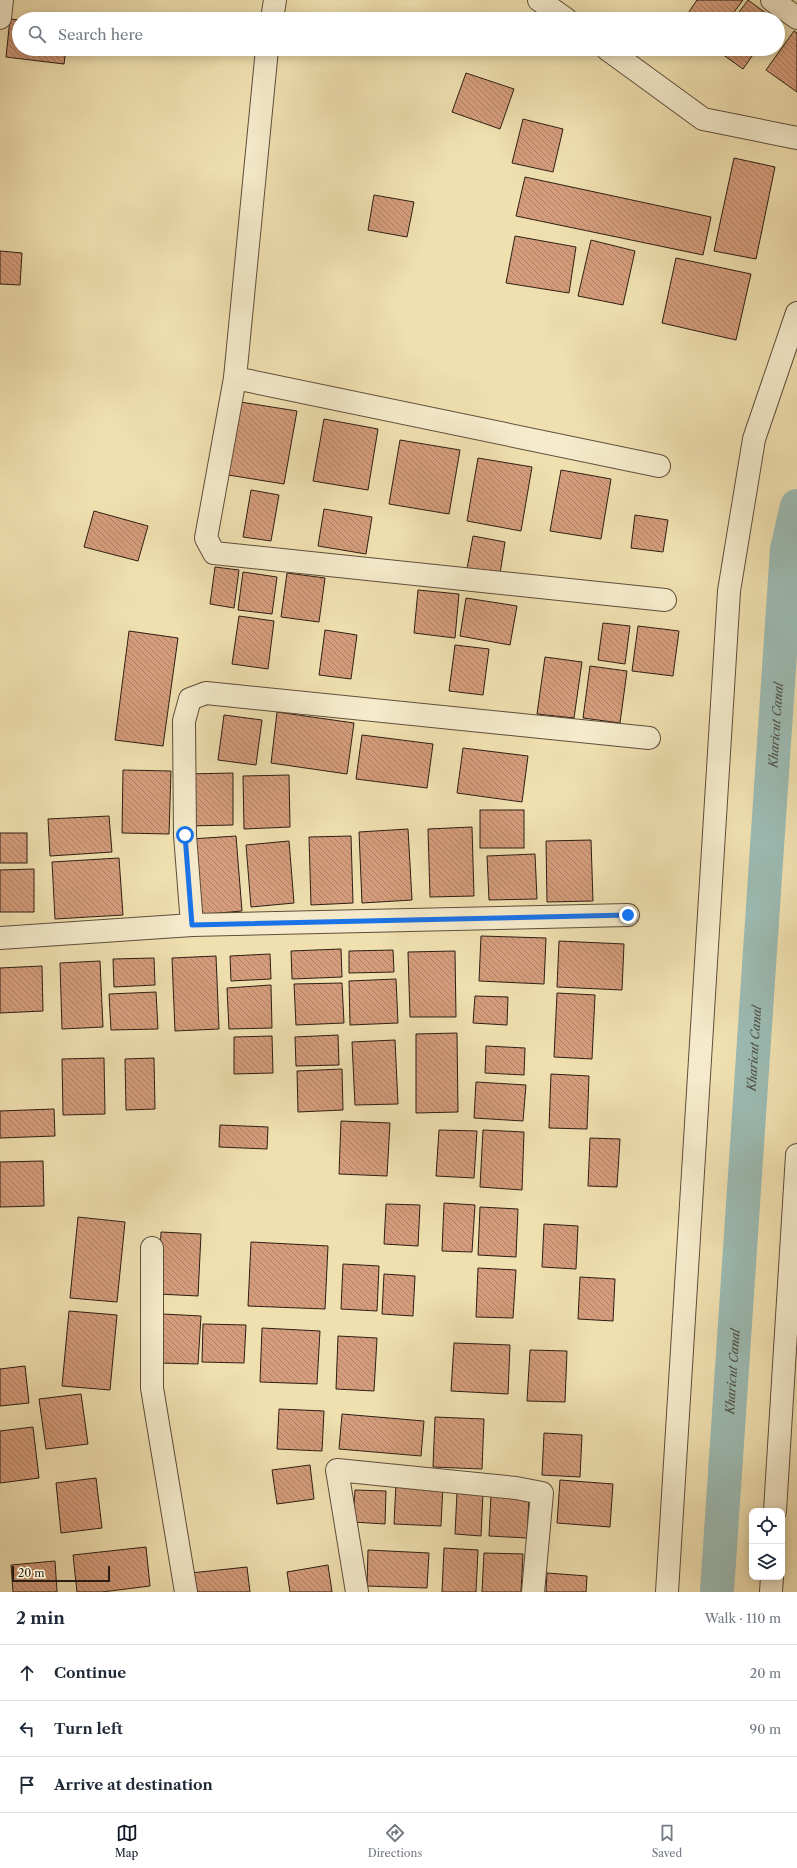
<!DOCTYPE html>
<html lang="en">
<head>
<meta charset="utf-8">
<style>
  :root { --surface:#fff; --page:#f2f2f3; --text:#1f2937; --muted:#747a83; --line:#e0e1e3; --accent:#111827 }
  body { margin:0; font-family:"Libre Caslon Text",serif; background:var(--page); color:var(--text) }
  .controls { position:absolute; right:12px; bottom:12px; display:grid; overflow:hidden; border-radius:8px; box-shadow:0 2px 10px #0003 }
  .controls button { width:36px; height:36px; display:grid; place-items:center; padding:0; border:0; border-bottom:1px solid var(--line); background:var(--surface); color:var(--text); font:20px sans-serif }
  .scale { position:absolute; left:12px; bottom:10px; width:98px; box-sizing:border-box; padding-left:4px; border:2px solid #2d1e14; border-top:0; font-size:11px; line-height:14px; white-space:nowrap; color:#2d1e14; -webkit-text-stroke:3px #f5ebcc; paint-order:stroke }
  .stop { position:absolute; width:12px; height:12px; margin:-9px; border:3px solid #1a73e8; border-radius:50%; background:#fff }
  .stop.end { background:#1a73e8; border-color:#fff; box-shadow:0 1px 4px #0008 }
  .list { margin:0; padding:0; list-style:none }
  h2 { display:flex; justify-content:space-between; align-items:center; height:52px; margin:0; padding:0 16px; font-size:17px }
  h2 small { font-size:13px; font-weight:400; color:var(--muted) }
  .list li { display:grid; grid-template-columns:26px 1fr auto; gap:12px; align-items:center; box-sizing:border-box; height:56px; padding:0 16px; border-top:1px solid var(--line) }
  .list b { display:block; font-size:15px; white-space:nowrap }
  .list em { font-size:13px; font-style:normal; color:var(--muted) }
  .icon { flex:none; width:22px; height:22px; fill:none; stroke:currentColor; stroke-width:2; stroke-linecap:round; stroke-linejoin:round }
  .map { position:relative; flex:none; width:797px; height:1592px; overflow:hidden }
  .search { position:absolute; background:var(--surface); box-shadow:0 2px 10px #0003; left:12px; right:12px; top:12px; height:44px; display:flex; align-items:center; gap:10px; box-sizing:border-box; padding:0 14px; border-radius:22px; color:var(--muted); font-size:15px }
  .sheet { height:220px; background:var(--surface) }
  nav { display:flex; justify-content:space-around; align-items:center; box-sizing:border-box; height:56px; border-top:1px solid var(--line); background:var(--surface); font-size:11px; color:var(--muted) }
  nav a { display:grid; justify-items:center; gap:2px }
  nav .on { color:var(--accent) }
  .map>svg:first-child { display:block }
</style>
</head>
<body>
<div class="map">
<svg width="797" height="1592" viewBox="0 0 797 1592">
  <defs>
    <pattern id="building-back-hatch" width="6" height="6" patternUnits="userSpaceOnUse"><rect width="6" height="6" fill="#d59d7c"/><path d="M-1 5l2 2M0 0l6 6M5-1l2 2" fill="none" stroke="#ad7f64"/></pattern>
  </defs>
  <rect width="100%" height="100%" fill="#f0e0b0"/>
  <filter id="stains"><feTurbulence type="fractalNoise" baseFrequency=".005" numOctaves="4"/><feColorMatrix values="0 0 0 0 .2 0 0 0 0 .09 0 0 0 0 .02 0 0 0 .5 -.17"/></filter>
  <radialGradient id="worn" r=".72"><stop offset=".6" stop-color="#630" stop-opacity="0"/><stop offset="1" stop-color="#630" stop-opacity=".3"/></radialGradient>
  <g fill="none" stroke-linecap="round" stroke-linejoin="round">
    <!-- canal -->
    <path stroke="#9cbbb3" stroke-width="34" id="s1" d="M 717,1592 L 787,549 L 797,506"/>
  </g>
  <!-- building -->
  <g fill="url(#building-back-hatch)" stroke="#2d1e14">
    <path d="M 697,0 L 743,0 L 729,19 L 684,19 Z"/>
    <path d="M 748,0 L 774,19 L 734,19 Z"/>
    <path d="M 10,19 L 19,20 L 19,49 L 66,49 L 64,64 L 6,57 Z"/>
    <path d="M 794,31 L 797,33 L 797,92 L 766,70 Z"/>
    <path d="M 715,49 L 757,49 L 743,69 Z"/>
    <path d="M 466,73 L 514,89 L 500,129 L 452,112 Z"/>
    <path d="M 523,119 L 563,129 L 553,172 L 512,163 Z"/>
    <path d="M 734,158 L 775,167 L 756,259 L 714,251 Z"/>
    <path d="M 525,177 L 711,217 L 703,255 L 516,216 Z"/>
    <path d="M 374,195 L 414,202 L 407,237 L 368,230 Z"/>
    <path d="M 515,236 L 576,247 L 569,293 L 506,283 Z"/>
    <path d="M 591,240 L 635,251 L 623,305 L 578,296 Z"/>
    <path d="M 0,251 L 22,253 L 20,285 L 0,284 Z"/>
    <path d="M 676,258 L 751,274 L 736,340 L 662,323 Z"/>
    <path d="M 234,401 L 297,411 L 284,484 L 222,474 Z"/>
    <path d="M 324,419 L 378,429 L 368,490 L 313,481 Z"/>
    <path d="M 400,440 L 460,450 L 449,514 L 389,504 Z"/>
    <path d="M 478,458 L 532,467 L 521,531 L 467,521 Z"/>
    <path d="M 561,470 L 611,479 L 601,539 L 550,531 Z"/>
    <path d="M 251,490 L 279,495 L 271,541 L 243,537 Z"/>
    <path d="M 324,509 L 372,517 L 366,554 L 318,546 Z"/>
    <path d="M 94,511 L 148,526 L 138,561 L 84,547 Z"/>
    <path d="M 635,515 L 668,520 L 663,552 L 631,548 Z"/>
    <path d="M 473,536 L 505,542 L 499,580 L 466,574 Z"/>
    <path d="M 215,567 L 239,570 L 234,608 L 210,604 Z"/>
    <path d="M 243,572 L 277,577 L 272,614 L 238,610 Z"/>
    <path d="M 287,573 L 325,578 L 319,622 L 281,617 Z"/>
    <path d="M 418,590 L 459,594 L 455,638 L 414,633 Z"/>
    <path d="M 466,598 L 517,606 L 510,645 L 460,636 Z"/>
    <path d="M 239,616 L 274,621 L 268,669 L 232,664 Z"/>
    <path d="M 603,623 L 630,626 L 625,664 L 598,660 Z"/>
    <path d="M 638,626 L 679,631 L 673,676 L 632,671 Z"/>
    <path d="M 325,630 L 357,635 L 351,679 L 319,675 Z"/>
    <path d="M 129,631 L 178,638 L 163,746 L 115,740 Z"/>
    <path d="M 455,645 L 489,649 L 483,695 L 449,691 Z"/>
    <path d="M 545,657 L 582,662 L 574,718 L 537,714 Z"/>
    <path d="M 590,666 L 627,671 L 620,723 L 583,718 Z"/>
    <path d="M 277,712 L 354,723 L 347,774 L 271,763 Z"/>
    <path d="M 224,715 L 262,720 L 256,765 L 218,760 Z"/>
    <path d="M 362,735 L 433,744 L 427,788 L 356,779 Z"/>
    <path d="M 463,748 L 528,756 L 522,802 L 457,793 Z"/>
    <path d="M 123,770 L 171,771 L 169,834 L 122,833 Z"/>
    <path d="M 233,773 L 233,825 L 187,826 L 187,774 Z"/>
    <path d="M 289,775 L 290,827 L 244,829 L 243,776 Z"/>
    <rect x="480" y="810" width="44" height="38"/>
    <path d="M 109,816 L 112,852 L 50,856 L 48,819 Z"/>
    <path d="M 472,827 L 474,896 L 430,897 L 428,829 Z"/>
    <path d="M 408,829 L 412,900 L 362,903 L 359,832 Z"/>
    <rect x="0" y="833" width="27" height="30"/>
    <path d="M 236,836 L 242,911 L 197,915 L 191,839 Z"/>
    <path d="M 351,836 L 353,903 L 311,905 L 309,837 Z"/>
    <path d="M 591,840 L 593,901 L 547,902 L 546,841 Z"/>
    <path d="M 289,841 L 294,903 L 251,907 L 246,845 Z"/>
    <path d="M 535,854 L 537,899 L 489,900 L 487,856 Z"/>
    <path d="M 119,858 L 123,915 L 55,919 L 52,862 Z"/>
    <path d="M 34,869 L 34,912 L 0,912 L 0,870 Z"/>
    <path d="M 481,936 L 546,938 L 544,984 L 479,981 Z"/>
    <path d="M 559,941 L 624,944 L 622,990 L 557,987 Z"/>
    <path d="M 341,949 L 342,977 L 292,979 L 291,951 Z"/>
    <path d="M 393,950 L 394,972 L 349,973 L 349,951 Z"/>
    <path d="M 455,951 L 456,1017 L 410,1017 L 408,952 Z"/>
    <path d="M 270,954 L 271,979 L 231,981 L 230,956 Z"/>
    <path d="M 216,956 L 219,1029 L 175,1031 L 172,958 Z"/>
    <path d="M 154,958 L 155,985 L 114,987 L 113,959 Z"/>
    <path d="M 100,961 L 103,1027 L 62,1029 L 60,963 Z"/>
    <path d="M 42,966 L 43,1011 L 0,1013 L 0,968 Z"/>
    <path d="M 396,979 L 398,1023 L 350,1025 L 349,981 Z"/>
    <path d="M 342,983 L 344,1023 L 296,1025 L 294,984 Z"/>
    <path d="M 271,985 L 272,1028 L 229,1029 L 227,988 Z"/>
    <path d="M 156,992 L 158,1029 L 111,1030 L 109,994 Z"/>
    <path d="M 557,993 L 595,995 L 592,1059 L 554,1057 Z"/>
    <path d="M 475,996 L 508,997 L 507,1025 L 473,1023 Z"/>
    <path d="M 457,1033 L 458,1112 L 416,1113 L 416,1034 Z"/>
    <path d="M 338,1035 L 339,1065 L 296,1066 L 295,1037 Z"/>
    <path d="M 272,1036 L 273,1073 L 234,1074 L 234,1037 Z"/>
    <path d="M 395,1040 L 398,1104 L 355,1105 L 352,1042 Z"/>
    <path d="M 486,1046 L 525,1048 L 524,1075 L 485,1073 Z"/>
    <path d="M 104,1058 L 105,1114 L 63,1115 L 62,1059 Z"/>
    <path d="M 154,1058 L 155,1109 L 126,1110 L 125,1059 Z"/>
    <path d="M 342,1069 L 343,1110 L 298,1112 L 297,1071 Z"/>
    <path d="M 551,1074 L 589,1076 L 587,1129 L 549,1128 Z"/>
    <path d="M 476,1082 L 526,1085 L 523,1121 L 474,1118 Z"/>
    <path d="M 54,1109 L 55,1136 L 0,1138 L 0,1111 Z"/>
    <path d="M 341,1121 L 390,1123 L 387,1176 L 339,1174 Z"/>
    <path d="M 220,1125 L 268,1127 L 267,1149 L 219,1147 Z"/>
    <path d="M 439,1130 L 477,1131 L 474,1178 L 436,1176 Z"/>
    <path d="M 483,1130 L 524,1132 L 522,1190 L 480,1187 Z"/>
    <path d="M 590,1138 L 620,1139 L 617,1187 L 588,1186 Z"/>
    <path d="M 43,1161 L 44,1206 L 0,1207 L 0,1162 Z"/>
    <path d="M 444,1203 L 475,1205 L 472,1252 L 442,1251 Z"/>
    <path d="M 386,1204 L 420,1205 L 418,1246 L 384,1244 Z"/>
    <path d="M 480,1207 L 518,1209 L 516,1257 L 478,1255 Z"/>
    <path d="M 78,1217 L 125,1222 L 117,1302 L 70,1298 Z"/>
    <path d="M 544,1224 L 578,1226 L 576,1269 L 542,1267 Z"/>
    <path d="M 161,1232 L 201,1234 L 198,1296 L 158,1294 Z"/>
    <path d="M 251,1242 L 328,1246 L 325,1309 L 248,1306 Z"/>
    <path d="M 343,1264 L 379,1266 L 377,1311 L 341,1309 Z"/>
    <path d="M 478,1268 L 516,1270 L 513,1318 L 476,1317 Z"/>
    <path d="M 384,1274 L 415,1276 L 413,1316 L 382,1314 Z"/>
    <path d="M 580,1277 L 615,1279 L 613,1321 L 578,1319 Z"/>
    <path d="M 69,1311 L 117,1315 L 110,1390 L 62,1386 Z"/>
    <path d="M 163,1314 L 201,1316 L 198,1364 L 160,1363 Z"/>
    <path d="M 203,1324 L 246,1325 L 244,1363 L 202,1362 Z"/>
    <path d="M 262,1328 L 320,1331 L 317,1384 L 260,1382 Z"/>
    <path d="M 338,1336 L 377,1338 L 374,1391 L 336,1389 Z"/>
    <path d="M 454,1343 L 510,1345 L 508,1394 L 451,1391 Z"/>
    <path d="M 530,1350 L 567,1351 L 565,1402 L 527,1401 Z"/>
    <path d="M 25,1366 L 29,1403 L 0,1406 L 0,1369 Z"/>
    <path d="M 81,1394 L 88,1444 L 46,1449 L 39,1399 Z"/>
    <path d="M 279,1409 L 324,1411 L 322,1451 L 277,1449 Z"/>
    <path d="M 342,1414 L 424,1421 L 421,1456 L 339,1449 Z"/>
    <path d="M 435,1417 L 484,1419 L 482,1469 L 433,1467 Z"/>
    <path d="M 33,1427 L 39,1478 L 0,1483 L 0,1431 Z"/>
    <path d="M 544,1433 L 582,1435 L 580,1477 L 542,1475 Z"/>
    <path d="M 310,1465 L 314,1499 L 277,1504 L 272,1470 Z"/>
    <path d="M 96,1478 L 102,1528 L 61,1533 L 56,1483 Z"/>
    <path d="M 560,1480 L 613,1484 L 610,1527 L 557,1523 Z"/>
    <path d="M 396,1483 L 443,1485 L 441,1526 L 394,1524 Z"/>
    <path d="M 355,1490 L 386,1491 L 385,1524 L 353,1522 Z"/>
    <path d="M 457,1492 L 483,1493 L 481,1536 L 455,1534 Z"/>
    <path d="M 491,1495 L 529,1497 L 527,1538 L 489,1536 Z"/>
    <path d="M 146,1547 L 150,1586 L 102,1592 L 77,1592 L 73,1555 Z"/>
    <path d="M 444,1548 L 478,1550 L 476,1592 L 442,1592 Z"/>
    <path d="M 368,1550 L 429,1553 L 427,1588 L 367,1586 Z"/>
    <path d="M 484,1553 L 523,1554 L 521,1592 L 482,1592 Z"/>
    <path d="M 55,1561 L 57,1592 L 13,1592 L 11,1565 Z"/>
    <path d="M 328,1565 L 332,1592 L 290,1592 L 287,1572 Z"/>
    <path d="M 247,1567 L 250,1592 L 194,1592 L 191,1573 Z"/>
    <path d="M 547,1573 L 587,1576 L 586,1592 L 546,1592 Z"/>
  </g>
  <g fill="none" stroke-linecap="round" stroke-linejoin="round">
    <!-- minor casing -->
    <g stroke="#5e4e3b" stroke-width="24">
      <g id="minor">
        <path d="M 539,0 L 566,19"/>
        <path d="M 772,0 L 797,18"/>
        <path d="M 0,18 L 2,0"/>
        <path d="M 272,19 L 275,0"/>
        <path d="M 267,49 L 235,378 L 206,538 L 214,553 L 665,600"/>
        <path d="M 607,49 L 703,119 L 797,138"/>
        <path d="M 235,378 L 659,466"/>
        <path d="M 192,925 L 185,835 L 184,721 L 190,699 L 206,693 L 649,738"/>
        <path d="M 0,938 L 192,925 L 628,915"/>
        <path d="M 152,1248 L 152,1388 L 186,1592"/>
        <path d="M 357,1592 L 337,1470 L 516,1488 L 542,1493 L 533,1592"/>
      </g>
    </g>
    <!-- tertiary casing -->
    <g stroke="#5e4e3b" stroke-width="24">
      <g id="tertiary">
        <path d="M 775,1511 L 797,1155"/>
        <path d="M 667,1592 L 729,591 L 754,439 L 797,313"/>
        <path d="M 771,1592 L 772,1577"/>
      </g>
    </g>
    <!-- minor -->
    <use href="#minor" stroke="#f5ebcc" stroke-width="22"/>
    <!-- tertiary -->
    <use href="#tertiary" stroke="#f5ebcc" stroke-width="22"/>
  </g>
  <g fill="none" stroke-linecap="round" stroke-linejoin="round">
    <!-- route -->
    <path stroke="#1a73e8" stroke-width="5" d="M 185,835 L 192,925 L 628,915"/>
  </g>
  <g text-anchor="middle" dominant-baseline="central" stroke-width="4" stroke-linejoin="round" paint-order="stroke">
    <!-- water labels -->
    <g font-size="12" font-style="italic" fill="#4e4d44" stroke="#f5ebcc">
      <text stroke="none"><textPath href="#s1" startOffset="869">Kharicut Canal</textPath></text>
      <text stroke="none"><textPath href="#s1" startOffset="545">Kharicut Canal</textPath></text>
      <text stroke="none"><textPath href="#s1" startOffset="221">Kharicut Canal</textPath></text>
    </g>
  </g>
  <rect width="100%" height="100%" filter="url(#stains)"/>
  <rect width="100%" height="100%" fill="url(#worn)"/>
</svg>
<div class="controls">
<button><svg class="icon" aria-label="locate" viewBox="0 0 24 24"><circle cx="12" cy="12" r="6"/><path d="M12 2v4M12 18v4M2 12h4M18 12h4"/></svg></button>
<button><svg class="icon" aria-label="layers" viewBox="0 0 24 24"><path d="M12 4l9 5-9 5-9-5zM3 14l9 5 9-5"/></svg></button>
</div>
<div class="scale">20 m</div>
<div class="stop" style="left:185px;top:835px"></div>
<div class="stop end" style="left:628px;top:915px"></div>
<div class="search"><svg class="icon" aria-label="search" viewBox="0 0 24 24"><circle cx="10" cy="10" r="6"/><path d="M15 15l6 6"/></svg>Search here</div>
</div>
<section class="sheet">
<h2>2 min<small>Walk · 110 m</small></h2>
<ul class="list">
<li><svg class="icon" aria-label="ahead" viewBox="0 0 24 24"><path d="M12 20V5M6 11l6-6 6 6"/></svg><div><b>Continue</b></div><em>20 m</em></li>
<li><svg class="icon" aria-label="left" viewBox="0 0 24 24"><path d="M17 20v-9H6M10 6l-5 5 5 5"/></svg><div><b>Turn left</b></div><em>90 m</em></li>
<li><svg class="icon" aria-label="arrive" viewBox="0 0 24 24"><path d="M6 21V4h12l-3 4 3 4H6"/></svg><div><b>Arrive at destination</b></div></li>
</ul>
</section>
<nav>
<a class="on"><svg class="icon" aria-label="map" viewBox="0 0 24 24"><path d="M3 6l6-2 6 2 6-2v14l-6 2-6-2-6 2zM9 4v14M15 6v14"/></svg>Map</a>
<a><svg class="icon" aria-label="directions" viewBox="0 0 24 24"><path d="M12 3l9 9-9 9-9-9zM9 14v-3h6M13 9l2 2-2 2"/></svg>Directions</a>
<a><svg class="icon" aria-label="saved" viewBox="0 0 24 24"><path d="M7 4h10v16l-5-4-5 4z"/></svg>Saved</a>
</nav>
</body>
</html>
